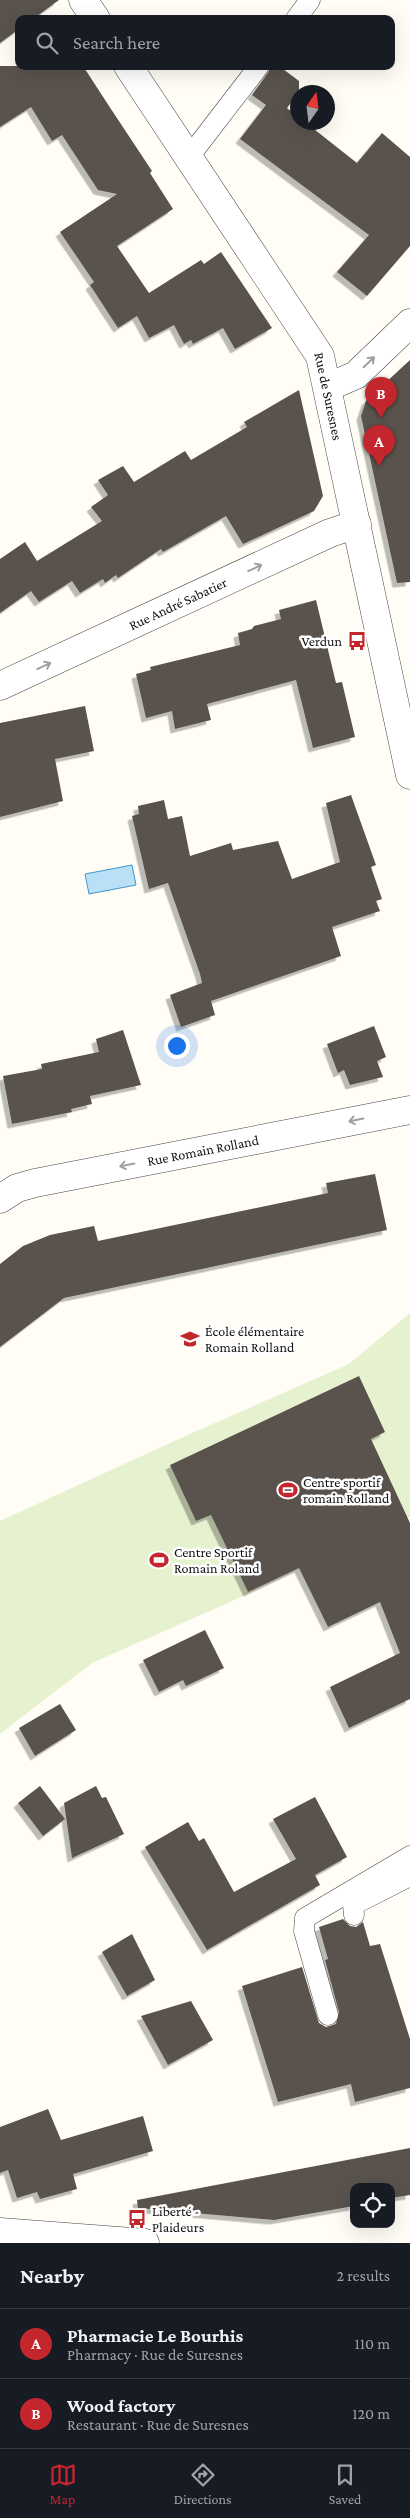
<!DOCTYPE html>
<html lang="en">
<head>
<meta charset="utf-8">
<style>
  :root { --surface:#171b24; --page:#20242c; --text:#f1f3f6; --muted:#9ea1a6; --line:#363941; --accent:#c4262e }
  body { margin:0; font-family:"Crimson Pro",serif; background:var(--page); color:var(--text) }
  .controls { position:absolute; right:15px; bottom:15px; display:grid; overflow:hidden; border-radius:10px; box-shadow:0 5px 20px #0002 }
  .controls button { width:45px; height:45px; display:grid; place-items:center; padding:0; border:0; border-bottom:1px solid var(--line); background:var(--surface); color:var(--text); font:25px sans-serif }
  .compass { position:absolute; left:290px; top:85px; width:45px; height:45px; border-radius:50%; background:var(--surface); box-shadow:0 5px 20px #0002; rotate:14deg }
  .you { position:absolute; left:176px; top:1045px; width:18px; height:18px; margin:-12px; border:4px solid #fff; border-radius:50%; background:#1a73e8; box-shadow:0 0 0 8px #1a73e833 }
  .badge { display:grid; place-items:center; width:32px; height:32px; border-radius:50%; background:var(--accent); color:#fff; font-size:16px; font-weight:700 }
  .pin { position:absolute; translate:-50% -41px; filter:drop-shadow(0 1px 2px #0008) }
  .pin::after { content:''; position:absolute; top:26px; width:18px; height:15px; background:inherit; clip-path:polygon(0 0,100% 0,50% 100%) }
  .list { margin:0; padding:0; list-style:none }
  h2 { display:flex; justify-content:space-between; align-items:center; height:65px; margin:0; padding:0 20px; font-size:21px }
  h2 small { font-size:16px; font-weight:400; color:var(--muted) }
  .list li { display:grid; grid-template-columns:32px 1fr auto; gap:15px; align-items:center; box-sizing:border-box; height:70px; padding:0 20px; border-top:1px solid var(--line) }
  .list b { display:block; font-size:19px; white-space:nowrap }
  .list p { margin:0; font-size:16px; white-space:nowrap; color:var(--muted) }
  .list em { font-size:16px; font-style:normal; color:var(--muted) }
  .icon { flex:none; width:28px; height:28px; fill:none; stroke:currentColor; stroke-width:2; stroke-linecap:round; stroke-linejoin:round }
  .map { position:relative; flex:none; width:410px; height:2243px; overflow:hidden }
  .search { position:absolute; background:var(--surface); box-shadow:0 5px 20px #0002; left:15px; right:15px; top:15px; height:55px; display:flex; align-items:center; gap:12px; box-sizing:border-box; padding:0 18px; border-radius:10px; color:var(--muted); font-size:19px }
  .sheet { height:205px; background:var(--surface) }
  nav { display:flex; justify-content:space-around; align-items:center; box-sizing:border-box; height:70px; border-top:1px solid var(--line); background:var(--surface); font-size:14px; color:var(--muted) }
  nav a { display:grid; justify-items:center; gap:2px }
  nav .on { color:var(--accent) }
  .map>svg:first-child { display:block }
</style>
</head>
<body>
<div class="map">
<svg width="410" height="2243" viewBox="0 0 410 2243">
  <defs>
    <filter id="shadow"><feDropShadow dx="-4.5" dy="4.5" stdDeviation="0" flood-color="#0004"/></filter>
  </defs>
  <rect width="100%" height="100%" fill="#fffdf5"/>
  <!-- pitch -->
  <path fill="#e6f2cf" d="M 410,1313 L 410,1517 L 230,1602 L 92,1663 L 0,1734 L 0,1521 L 183,1437 L 349,1364 Z"/>
  <!-- water -->
  <path fill="#b9e0f7" stroke="#3f96cf" d="M 132,865 L 136,885 L 89,894 L 85,874 Z"/>
  <!-- building -->
  <g fill="#5a524d" filter="url(#shadow)">
    <path d="M 0,0 L 59,0 L 33,19 L 19,19 L 19,29 L 0,43 Z"/>
    <path d="M 0,66 L 83,66 L 109,106 L 152,171 L 150,173 L 173,209 L 117,246 L 149,293 L 201,260 L 204,264 L 221,252 L 272,328 L 235,349 L 223,328 L 193,344 L 191,340 L 184,344 L 174,325 L 149,338 L 137,316 L 118,328 L 90,285 L 94,282 L 60,232 L 117,194 L 98,190 L 62,135 L 52,141 L 31,107 L 0,127 Z"/>
    <path d="M 271,66 L 279,66 L 299,81 L 299,92 L 287,108 L 298,117 L 298,122 L 305,122 L 357,163 L 382,133 L 410,157 L 410,246 L 367,296 L 337,272 L 369,235 L 240,139 L 266,105 L 252,95 L 268,73 Z"/>
    <path d="M 410,360 L 410,582 L 397,583 L 361,416 L 366,401 Z"/>
    <path d="M 299,390 L 323,496 L 314,511 L 243,544 L 226,516 L 163,552 L 161,549 L 118,578 L 116,575 L 105,583 L 103,579 L 80,593 L 72,581 L 39,602 L 31,591 L 0,613 L 0,559 L 25,542 L 37,561 L 102,521 L 91,507 L 108,495 L 98,480 L 123,466 L 134,482 L 185,451 L 191,460 L 247,427 L 244,422 Z"/>
    <path d="M 316,600 L 336,683 L 342,682 L 355,737 L 313,748 L 296,680 L 207,704 L 211,720 L 175,729 L 172,711 L 146,718 L 136,674 L 151,670 L 150,667 L 240,645 L 238,633 L 252,629 L 254,626 L 281,619 L 279,610 Z"/>
    <path d="M 85,706 L 94,751 L 55,759 L 63,801 L 0,817 L 0,723 Z"/>
    <path d="M 351,795 L 376,865 L 371,867 L 382,899 L 376,901 L 380,911 L 332,927 L 341,956 L 211,1001 L 215,1015 L 181,1027 L 170,995 L 202,983 L 200,974 L 168,883 L 149,889 L 132,816 L 139,814 L 138,806 L 164,800 L 168,819 L 182,816 L 190,856 L 231,843 L 233,850 L 278,841 L 292,879 L 340,862 L 326,803 Z"/>
    <path d="M 374,1026 L 386,1057 L 377,1061 L 383,1077 L 350,1085 L 344,1070 L 338,1073 L 327,1044 Z"/>
    <path d="M 123,1030 L 141,1085 L 90,1096 L 92,1104 L 71,1109 L 72,1112 L 12,1124 L 3,1076 L 42,1069 L 41,1064 L 99,1052 L 96,1039 Z"/>
    <path d="M 375,1174 L 387,1230 L 64,1298 L 0,1347 L 0,1264 L 23,1246 L 50,1235 L 94,1226 L 98,1241 L 328,1193 L 326,1183 Z"/>
    <path d="M 359,1376 L 385,1432 L 371,1439 L 410,1523 L 410,1699 L 349,1728 L 330,1687 L 400,1653 L 380,1602 L 328,1627 L 299,1568 L 248,1592 L 211,1515 L 196,1521 L 170,1465 Z"/>
    <path d="M 205,1630 L 224,1668 L 186,1686 L 183,1680 L 159,1692 L 143,1660 Z"/>
    <path d="M 60,1704 L 76,1730 L 35,1756 L 19,1728 Z"/>
    <path d="M 40,1786 L 65,1819 L 43,1836 L 18,1803 Z"/>
    <path d="M 96,1786 L 102,1798 L 106,1797 L 124,1834 L 72,1858 L 64,1803 Z"/>
    <path d="M 315,1797 L 347,1857 L 315,1875 L 320,1885 L 207,1950 L 145,1847 L 188,1822 L 199,1841 L 204,1838 L 234,1892 L 296,1859 L 273,1819 Z"/>
    <path d="M 343,1919 L 350,1926 L 356,1927 L 363,1922 L 370,1946 L 380,1944 L 410,2039 L 410,2088 L 355,2102 L 351,2084 L 278,2102 L 242,1986 L 302,1967 L 319,2023 L 326,2027 L 336,2024 L 339,2012 L 325,1960 L 328,1959 L 319,1927 Z"/>
    <path d="M 132,1934 L 155,1980 L 127,1996 L 102,1952 Z"/>
    <path d="M 191,2001 L 213,2040 L 168,2065 L 141,2016 Z"/>
    <path d="M 48,2109 L 61,2140 L 143,2116 L 153,2151 L 73,2174 L 77,2189 L 40,2199 L 37,2192 L 17,2198 L 8,2170 L 0,2173 L 0,2127 Z"/>
    <path d="M 410,2148 L 410,2195 L 391,2198 L 391,2187 L 354,2187 L 354,2206 L 274,2220 L 138,2208 L 137,2200 Z"/>
  </g>
  <g fill="none" stroke-linecap="round" stroke-linejoin="round">
    <!-- lane casing -->
    <g stroke="#444" stroke-width="21">
      <g id="lane">
        <path d="M 296,19 L 310,0"/>
        <path d="M 189,157 L 259,66"/>
        <path d="M 354,1915 L 353,1905 L 410,1876"/>
        <path d="M 328,2015 L 304,1931 L 305,1918 L 410,1856"/>
      </g>
    </g>
    <!-- street casing -->
    <g stroke="#444" stroke-width="29">
      <g id="street">
        <path d="M 83,0 L 96,19"/>
        <path id="s1" d="M 128,66 L 320,356 L 410,775"/>
        <path d="M 328,387 L 356,375 L 410,323"/>
        <path id="s2" d="M 0,686 L 330,533 L 357,524"/>
        <path id="s3" d="M 0,1199 L 17,1188 L 35,1183 L 410,1110"/>
        <path d="M 0,2232 L 145,2243"/>
      </g>
    </g>
    <!-- lane -->
    <use href="#lane" stroke="#fff" stroke-width="20"/>
    <!-- street -->
    <use href="#street" stroke="#fff" stroke-width="28"/>
  </g>
  <!-- one-way arrows -->
  <defs><path id="oneway-shaft" d="M-6 0H5M1.5-3L5.5 0L1.5 3" fill="none" stroke-width="1.6" stroke-linecap="round" stroke-linejoin="round" transform="scale(1.25)"/></defs>
  <g stroke="#a0a0a0">
    <use href="#oneway-shaft" transform="translate(369 362) rotate(-44)"/>
    <use href="#oneway-shaft" transform="translate(255 568) rotate(-25)"/>
    <use href="#oneway-shaft" transform="translate(44 666) rotate(-25)"/>
    <use href="#oneway-shaft" transform="translate(356 1120) rotate(169)"/>
    <use href="#oneway-shaft" transform="translate(127 1165) rotate(169)"/>
  </g>
  <!-- icons -->
  <defs>
    <g id="bus-bare" transform="scale(1.5)"><path d="M-5-6H5V4H4V6H2V4H-2V6H-4V4H-5ZM-3.5-4V0h7V-4ZM-3.5 1.2v1.5H-2V1.2ZM2 1.2v1.5H3.5V1.2Z" fill="#c4262e" stroke="#fff" stroke-width="2.5" paint-order="stroke"/></g>
    <g id="school-bare" transform="scale(1.5)"><path d="M0-5L7-2L0 1L-7-2ZM-4 1L0 2.5L4 1V4Q0 6-4 4Z" fill="#c4262e" stroke="#fff" stroke-width="2.5" paint-order="stroke"/></g>
    <g id="stadium-bare" transform="scale(1.5)"><path d="M0-5a6.5 5 0 1 0 0 10a6.5 5 0 1 0 0-10ZM-3.5-1.8h7v3.6h-7Z" fill="#c4262e" stroke="#fff" stroke-width="2.5" paint-order="stroke"/></g>
  </defs>
  <g fill-rule="evenodd">
    <use href="#bus-bare" x="357" y="641"/>
    <use href="#school-bare" x="190" y="1339"/>
    <use href="#stadium-bare" x="288" y="1490"/>
    <use href="#stadium-bare" x="159" y="1560"/>
    <use href="#bus-bare" x="137" y="2219"/>
  </g>
  <g text-anchor="middle" dominant-baseline="central" stroke-width="5" stroke-linejoin="round" paint-order="stroke">
    <!-- street labels -->
    <g font-size="14" fill="#111" stroke="#fff">
      <text stroke="none"><textPath href="#s1" startOffset="389">Rue de Suresnes</textPath></text>
      <text stroke="none"><textPath href="#s2" startOffset="196">Rue André Sabatier</textPath></text>
      <text stroke="none"><textPath href="#s3" startOffset="210">Rue Romain Rolland</textPath></text>
    </g>
    <!-- poi labels -->
    <g font-size="14" fill="#111" stroke="#fff" text-anchor="start">
      <text x="342" y="641" text-anchor="end">Verdun</text>
      <text x="205" y="1331">École élémentaire<tspan x="205" dy="16">Romain Rolland</tspan></text>
      <text x="303" y="1482">Centre sportif<tspan x="303" dy="16">romain Rolland</tspan></text>
      <text x="174" y="1552">Centre Sportif<tspan x="174" dy="16">Romain Roland</tspan></text>
      <text x="152" y="2211">Liberté -<tspan x="152" dy="16">Plaideurs</tspan></text>
    </g>
  </g>
</svg>
<div class="controls">
<button><svg class="icon" aria-label="locate" viewBox="0 0 24 24"><circle cx="12" cy="12" r="6"/><path d="M12 2v4M12 18v4M2 12h4M18 12h4"/></svg></button>
</div>
<svg class="compass" viewBox="-18 -18 36 36"><path d="M0-13l5 13h-10z" fill="#e53935"/><path d="M0 13l5-13h-10z" fill="#9ea1a6"/></svg>
<div class="you"></div>
<div class="pin badge" style="left:379px;top:466px">A</div>
<div class="pin badge" style="left:381px;top:418px">B</div>
<div class="search"><svg class="icon" aria-label="search" viewBox="0 0 24 24"><circle cx="10" cy="10" r="6"/><path d="M15 15l6 6"/></svg>Search here</div>
</div>
<section class="sheet">
<h2>Nearby<small>2 results</small></h2>
<ul class="list">
<li><span class="badge">A</span><div><b>Pharmacie Le Bourhis</b><p>Pharmacy · Rue de Suresnes</p></div><em>110 m</em></li>
<li><span class="badge">B</span><div><b>Wood factory</b><p>Restaurant · Rue de Suresnes</p></div><em>120 m</em></li>
</ul>
</section>
<nav>
<a class="on"><svg class="icon" aria-label="map" viewBox="0 0 24 24"><path d="M3 6l6-2 6 2 6-2v14l-6 2-6-2-6 2zM9 4v14M15 6v14"/></svg>Map</a>
<a><svg class="icon" aria-label="directions" viewBox="0 0 24 24"><path d="M12 3l9 9-9 9-9-9zM9 14v-3h6M13 9l2 2-2 2"/></svg>Directions</a>
<a><svg class="icon" aria-label="saved" viewBox="0 0 24 24"><path d="M7 4h10v16l-5-4-5 4z"/></svg>Saved</a>
</nav>
</body>
</html>
